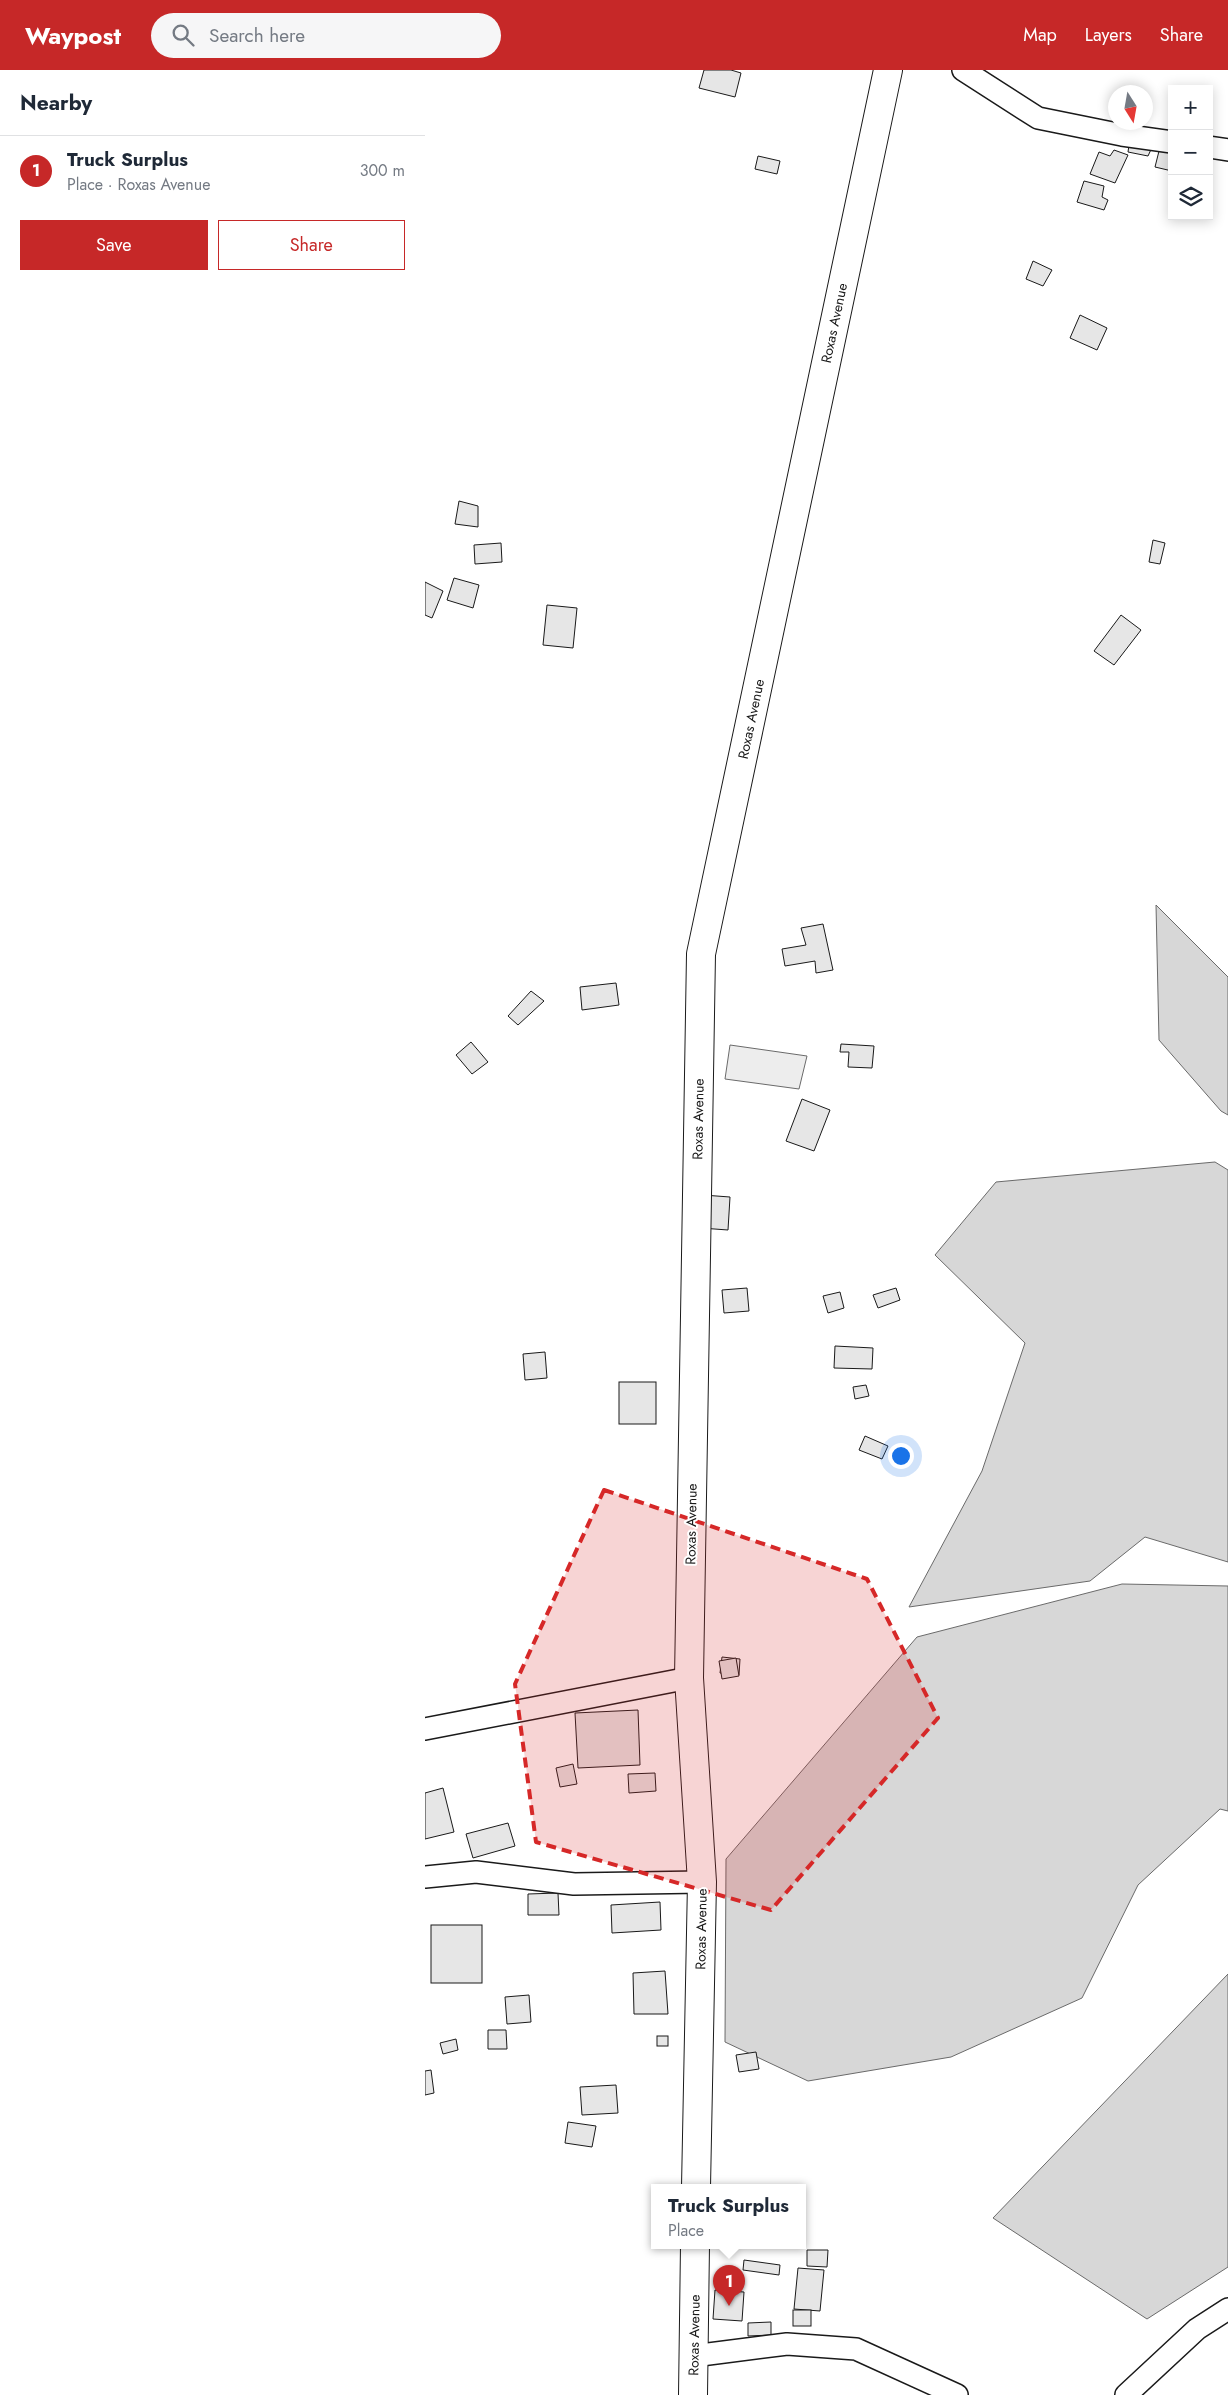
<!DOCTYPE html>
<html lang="en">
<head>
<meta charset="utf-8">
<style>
  :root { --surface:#fff; --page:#f6f6f7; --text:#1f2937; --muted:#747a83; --line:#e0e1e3; --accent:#c62828 }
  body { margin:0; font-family:Jost,sans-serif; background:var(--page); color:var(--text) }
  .controls { position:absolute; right:15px; top:15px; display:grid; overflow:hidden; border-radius:0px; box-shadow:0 2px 12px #0003 }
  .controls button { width:45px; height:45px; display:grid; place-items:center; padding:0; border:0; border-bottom:1px solid var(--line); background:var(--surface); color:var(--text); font:25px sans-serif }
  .compass { position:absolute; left:683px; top:15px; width:45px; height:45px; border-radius:50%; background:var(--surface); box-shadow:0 2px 12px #0003; rotate:169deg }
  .you { position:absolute; left:475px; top:1385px; width:18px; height:18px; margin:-12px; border:4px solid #fff; border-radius:50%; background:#1a73e8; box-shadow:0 0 0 8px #1a73e833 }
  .badge { display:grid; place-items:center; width:32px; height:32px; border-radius:50%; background:var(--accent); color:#fff; font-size:16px; font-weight:700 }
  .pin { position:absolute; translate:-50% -41px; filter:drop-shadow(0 1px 2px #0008) }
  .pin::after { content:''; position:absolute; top:26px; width:18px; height:15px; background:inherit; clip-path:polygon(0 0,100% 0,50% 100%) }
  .popup { position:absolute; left:226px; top:2114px; width:155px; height:65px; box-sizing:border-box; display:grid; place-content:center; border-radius:0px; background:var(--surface); filter:drop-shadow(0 1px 4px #0005); font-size:16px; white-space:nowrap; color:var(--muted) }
  .popup b { font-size:19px; color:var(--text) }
  .popup::after { content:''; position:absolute; left:50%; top:100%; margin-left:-10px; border:10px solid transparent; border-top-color:var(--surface) }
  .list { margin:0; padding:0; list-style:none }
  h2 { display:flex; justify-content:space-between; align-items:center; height:65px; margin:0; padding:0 20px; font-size:21px }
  h2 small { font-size:16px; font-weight:400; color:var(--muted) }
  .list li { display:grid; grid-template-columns:32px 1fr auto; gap:15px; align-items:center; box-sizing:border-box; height:70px; padding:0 20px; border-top:1px solid var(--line) }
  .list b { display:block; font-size:19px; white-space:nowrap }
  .list p { margin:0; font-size:16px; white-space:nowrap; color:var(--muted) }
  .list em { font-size:16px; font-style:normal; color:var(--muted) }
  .actions { display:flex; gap:10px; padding:15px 20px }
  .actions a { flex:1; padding:11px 0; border:1px solid var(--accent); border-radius:0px; text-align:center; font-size:18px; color:var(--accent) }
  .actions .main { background:var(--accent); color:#fff }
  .icon { flex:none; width:28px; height:28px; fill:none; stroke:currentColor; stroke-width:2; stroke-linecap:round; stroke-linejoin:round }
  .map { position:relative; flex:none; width:803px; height:2325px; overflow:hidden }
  header { display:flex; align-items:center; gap:30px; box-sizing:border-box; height:70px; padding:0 25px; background:var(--accent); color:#fff }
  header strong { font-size:24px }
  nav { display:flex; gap:28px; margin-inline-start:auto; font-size:18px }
  .search { width:350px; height:45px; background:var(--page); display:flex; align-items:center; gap:12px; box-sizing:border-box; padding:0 18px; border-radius:28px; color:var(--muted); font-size:19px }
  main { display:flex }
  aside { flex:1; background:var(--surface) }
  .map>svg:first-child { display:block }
</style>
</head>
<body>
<header>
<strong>Waypost</strong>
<div class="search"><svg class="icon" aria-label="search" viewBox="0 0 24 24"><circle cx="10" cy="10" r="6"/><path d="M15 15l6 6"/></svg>Search here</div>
<nav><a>Map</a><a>Layers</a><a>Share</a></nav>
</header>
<main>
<aside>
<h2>Nearby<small></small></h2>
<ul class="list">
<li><span class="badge">1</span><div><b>Truck Surplus</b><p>Place · Roxas Avenue</p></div><em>300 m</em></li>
</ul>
<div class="actions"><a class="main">Save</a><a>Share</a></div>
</aside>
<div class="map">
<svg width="803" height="2325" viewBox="0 0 803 2325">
  <rect width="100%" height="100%" fill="#fff"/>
  <!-- built -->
  <path fill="#ededed" stroke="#6a6a6a" d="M 305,975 L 382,986 L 374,1019 L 300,1009 Z"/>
  <!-- water -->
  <g fill="#d7d7d7" stroke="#6a6a6a">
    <path d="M 731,835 L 803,907 L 803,1045 L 796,1041 L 734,970 Z"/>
    <path d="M 790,1092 L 803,1100 L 803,1492 L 720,1467 L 665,1511 L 484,1537 L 557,1401 L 600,1273 L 510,1185 L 571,1112 Z"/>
    <path d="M 697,1514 L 803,1516 L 803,1741 L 795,1739 L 713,1815 L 657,1928 L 526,1987 L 383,2011 L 300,1972 L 301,1789 L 492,1567 Z"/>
    <path d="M 803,1904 L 803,2197 L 722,2249 L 568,2148 Z"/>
  </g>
  <!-- building -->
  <g fill="#e6e6e6" stroke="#1a1a1a">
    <path d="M 279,0 L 306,0 L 316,3 L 310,27 L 274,18 Z"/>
    <path d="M 705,68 L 729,73 L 723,86 L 703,82 Z"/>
    <path d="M 736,73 L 747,75 L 747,101 L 730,97 Z"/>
    <path d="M 689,80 L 703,85 L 690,113 L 665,104 L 674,82 L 685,86 Z"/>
    <path d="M 333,86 L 355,91 L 352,104 L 330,99 Z"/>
    <path d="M 659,111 L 679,116 L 677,127 L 683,130 L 679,140 L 652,132 Z"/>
    <path d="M 608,191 L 627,200 L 618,216 L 601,209 Z"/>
    <path d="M 655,245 L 682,258 L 672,280 L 645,268 Z"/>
    <path d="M 34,431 L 53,436 L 53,457 L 30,454 Z"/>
    <path d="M 728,470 L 740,473 L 735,494 L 724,492 Z"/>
    <path d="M 76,473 L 77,492 L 50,494 L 49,475 Z"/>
    <path d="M 29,508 L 54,515 L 48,538 L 22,530 Z"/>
    <path d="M 0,512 L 18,521 L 7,548 L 0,545 Z"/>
    <path d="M 122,535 L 152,538 L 148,578 L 118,575 Z"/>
    <path d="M 696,545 L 716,560 L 689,595 L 669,581 Z"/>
    <path d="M 398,854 L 408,900 L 391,903 L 390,891 L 360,896 L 357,879 L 381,875 L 376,858 Z"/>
    <path d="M 191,913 L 194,935 L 157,940 L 155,917 Z"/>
    <path d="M 106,921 L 119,931 L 93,955 L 83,946 Z"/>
    <path d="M 46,972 L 63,992 L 47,1004 L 31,985 Z"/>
    <path d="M 416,974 L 449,976 L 447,998 L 423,997 L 424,982 L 415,982 Z"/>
    <path d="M 377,1029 L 405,1040 L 389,1081 L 361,1071 Z"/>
    <path d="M 278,1125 L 305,1127 L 303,1160 L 276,1158 Z"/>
    <path d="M 322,1218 L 324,1241 L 299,1243 L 297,1220 Z"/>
    <path d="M 471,1218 L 475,1230 L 453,1238 L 448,1225 Z"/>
    <path d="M 415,1222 L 419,1238 L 403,1243 L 398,1226 Z"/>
    <path d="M 410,1276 L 448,1278 L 447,1299 L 409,1298 Z"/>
    <path d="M 120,1282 L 122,1308 L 100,1310 L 98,1284 Z"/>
    <rect x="194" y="1312" width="37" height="42"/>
    <path d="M 441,1315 L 444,1326 L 430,1329 L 428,1317 Z"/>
    <path d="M 440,1366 L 463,1376 L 457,1389 L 434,1380 Z"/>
    <path d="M 297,1587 L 315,1589 L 314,1605 L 295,1603 Z"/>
    <path d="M 311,1588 L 314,1606 L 297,1609 L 294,1591 Z"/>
    <path d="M 213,1640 L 215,1695 L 153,1698 L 150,1643 Z"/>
    <path d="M 148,1694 L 152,1714 L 135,1717 L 131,1698 Z"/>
    <path d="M 230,1703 L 231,1721 L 204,1723 L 203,1704 Z"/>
    <path d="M 18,1718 L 29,1762 L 0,1769 L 0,1723 Z"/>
    <path d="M 83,1753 L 90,1776 L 48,1788 L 41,1764 Z"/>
    <path d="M 133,1823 L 134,1845 L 103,1845 L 103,1824 Z"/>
    <path d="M 235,1832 L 236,1860 L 187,1863 L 186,1835 Z"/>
    <rect x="6" y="1855" width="51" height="58"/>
    <path d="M 240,1901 L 243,1944 L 209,1944 L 208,1903 Z"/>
    <path d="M 104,1925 L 106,1952 L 82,1954 L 80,1927 Z"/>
    <path d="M 63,1960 L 81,1960 L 82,1979 L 63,1979 Z"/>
    <rect x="232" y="1966" width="11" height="10"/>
    <path d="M 31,1969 L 33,1980 L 18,1984 L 15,1973 Z"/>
    <path d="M 331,1982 L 334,1999 L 314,2002 L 311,1985 Z"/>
    <path d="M 6,2000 L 9,2023 L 0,2025 L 0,2001 Z"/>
    <path d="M 191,2015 L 193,2043 L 157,2045 L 155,2017 Z"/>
    <path d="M 143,2052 L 171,2056 L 167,2077 L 140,2073 Z"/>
    <path d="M 382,2180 L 403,2180 L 402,2197 L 382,2196 Z"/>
    <path d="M 319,2190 L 355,2195 L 354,2205 L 318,2200 Z"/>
    <path d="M 373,2198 L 399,2200 L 395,2241 L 369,2239 Z"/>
    <path d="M 290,2220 L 319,2222 L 317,2251 L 288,2249 Z"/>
    <rect x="368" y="2240" width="18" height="16"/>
    <path d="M 346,2252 L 346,2265 L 323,2266 L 323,2253 Z"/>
  </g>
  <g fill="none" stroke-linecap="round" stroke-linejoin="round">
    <!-- minor casing -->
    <g stroke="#1a1a1a" stroke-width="24">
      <g id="minor">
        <path d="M 538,0 L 613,48 L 697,65 L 747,72"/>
        <path d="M 784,77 L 803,80"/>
        <path d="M 0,1659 L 264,1608"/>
        <path d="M 0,1807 L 51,1802 L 149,1814 L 277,1812"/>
        <path d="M 268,2286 L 362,2274 L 431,2279 L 532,2325"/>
        <path d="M 701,2325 L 772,2259 L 803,2239"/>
      </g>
    </g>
    <!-- major casing -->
    <g stroke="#1a1a1a" stroke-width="30">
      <g id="major">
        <path d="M 271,2117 L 277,1812 L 264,1608 L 276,884 L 463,0"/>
        <path d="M 268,2325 L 270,2175"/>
      </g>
    </g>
    <!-- minor -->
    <use href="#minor" stroke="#fff" stroke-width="21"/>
    <!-- major -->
    <use href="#major" stroke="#fff" stroke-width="28"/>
  </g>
  <!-- marked area -->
  <path fill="#d62828" fill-opacity="0.2" stroke="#d62828" stroke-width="4" stroke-dasharray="10 6" stroke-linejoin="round" d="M 179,1420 L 442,1509 L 513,1648 L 346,1840 L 111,1772 L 90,1614 Z"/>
  <g text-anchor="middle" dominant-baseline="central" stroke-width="4" stroke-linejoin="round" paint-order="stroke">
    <!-- street labels -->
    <g font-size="14" fill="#1a1a1a" stroke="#fff">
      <text transform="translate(409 253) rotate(-78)">Roxas Avenue</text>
      <text transform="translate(326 649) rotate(-78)">Roxas Avenue</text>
      <text transform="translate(273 1049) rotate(-89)">Roxas Avenue</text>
      <text transform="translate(266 1454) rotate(-89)">Roxas Avenue</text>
      <text transform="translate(276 1859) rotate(-89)">Roxas Avenue</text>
      <text transform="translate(269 2265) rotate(-89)">Roxas Avenue</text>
    </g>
  </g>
</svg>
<div class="controls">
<button>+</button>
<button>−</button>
<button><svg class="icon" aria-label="layers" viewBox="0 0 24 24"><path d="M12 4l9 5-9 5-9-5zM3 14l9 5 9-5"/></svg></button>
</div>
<svg class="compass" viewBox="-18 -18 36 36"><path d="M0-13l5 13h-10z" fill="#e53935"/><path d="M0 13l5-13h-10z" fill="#747a83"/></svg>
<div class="you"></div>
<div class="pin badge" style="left:304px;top:2236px">1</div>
<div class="popup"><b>Truck Surplus</b>Place</div>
</div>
</main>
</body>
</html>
